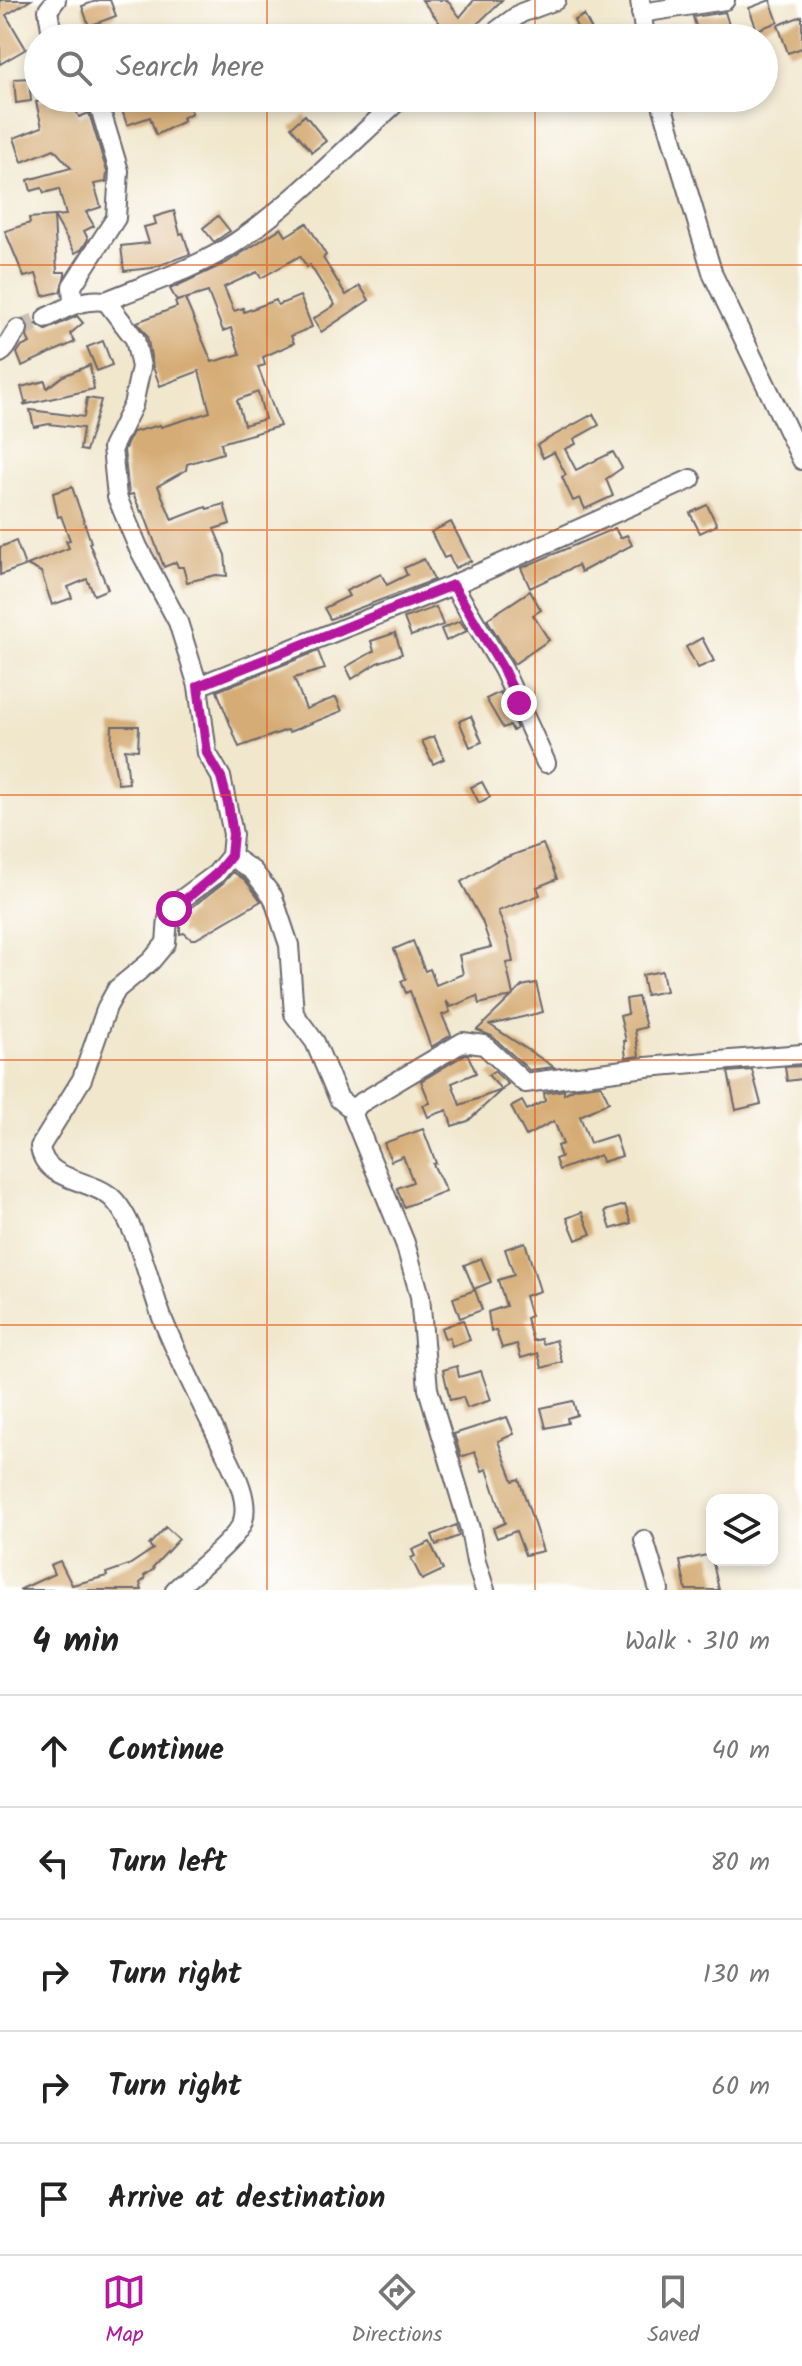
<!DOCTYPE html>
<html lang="en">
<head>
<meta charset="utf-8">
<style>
  :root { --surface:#fff; --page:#f6f6f6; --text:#222; --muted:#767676; --line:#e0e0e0; --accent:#b5179e }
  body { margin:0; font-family:Kalam,sans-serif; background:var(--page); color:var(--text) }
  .controls { position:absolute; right:24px; bottom:24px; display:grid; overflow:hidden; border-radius:16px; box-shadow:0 4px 12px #0003 }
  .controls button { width:72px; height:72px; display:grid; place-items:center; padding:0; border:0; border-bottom:2px solid var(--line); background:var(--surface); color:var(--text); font:40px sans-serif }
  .stop { position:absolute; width:24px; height:24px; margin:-18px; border:6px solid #b5179e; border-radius:50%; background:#fff }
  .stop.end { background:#b5179e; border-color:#fff; box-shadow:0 2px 8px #0008 }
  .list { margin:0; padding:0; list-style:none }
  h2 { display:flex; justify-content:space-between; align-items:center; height:104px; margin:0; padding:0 32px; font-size:34px }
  h2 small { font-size:26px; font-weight:400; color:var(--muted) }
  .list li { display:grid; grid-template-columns:52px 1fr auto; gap:24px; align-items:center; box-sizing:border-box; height:112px; padding:0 32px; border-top:2px solid var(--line) }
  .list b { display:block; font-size:30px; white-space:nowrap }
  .list em { font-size:26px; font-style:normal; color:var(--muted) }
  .icon { flex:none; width:44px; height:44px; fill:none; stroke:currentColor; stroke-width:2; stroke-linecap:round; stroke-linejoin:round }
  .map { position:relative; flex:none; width:802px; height:1590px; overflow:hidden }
  .search { position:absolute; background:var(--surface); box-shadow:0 4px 12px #0003; left:24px; right:24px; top:24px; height:88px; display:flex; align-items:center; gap:20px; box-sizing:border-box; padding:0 28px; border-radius:44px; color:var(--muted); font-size:30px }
  .sheet { height:664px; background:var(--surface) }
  nav { display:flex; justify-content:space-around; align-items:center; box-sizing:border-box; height:112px; border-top:2px solid var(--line); background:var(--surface); font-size:22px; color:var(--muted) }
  nav a { display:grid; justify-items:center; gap:4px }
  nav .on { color:var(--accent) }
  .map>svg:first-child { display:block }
</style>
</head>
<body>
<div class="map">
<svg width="802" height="1590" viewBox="0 0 802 1590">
  <rect width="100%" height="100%" fill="#fff"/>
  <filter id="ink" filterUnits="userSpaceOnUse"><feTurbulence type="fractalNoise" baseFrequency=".0125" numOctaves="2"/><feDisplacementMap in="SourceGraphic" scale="16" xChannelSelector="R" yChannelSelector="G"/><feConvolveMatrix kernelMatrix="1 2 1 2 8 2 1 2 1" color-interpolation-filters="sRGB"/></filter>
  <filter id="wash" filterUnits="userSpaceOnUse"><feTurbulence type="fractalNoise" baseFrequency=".006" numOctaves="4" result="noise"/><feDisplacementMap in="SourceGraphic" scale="32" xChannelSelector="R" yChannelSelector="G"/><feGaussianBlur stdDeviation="1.8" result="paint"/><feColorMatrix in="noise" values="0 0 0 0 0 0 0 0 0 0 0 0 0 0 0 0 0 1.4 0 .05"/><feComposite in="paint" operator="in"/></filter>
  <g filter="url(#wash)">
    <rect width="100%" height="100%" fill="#f1e7cd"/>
    <g id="blocks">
      <!-- building -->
      <g fill="#d5ac75" fill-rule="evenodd">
        <path d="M 0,0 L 31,0 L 6,15 L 26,49 L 0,64 Z"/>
        <path d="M 99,0 L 110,0 L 116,16 L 89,26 L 82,6 Z"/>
        <path d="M 422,0 L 447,0 L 460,17 L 474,0 L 502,0 L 463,38 L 438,38 L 446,31 Z"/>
        <path d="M 770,0 L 778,22 L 757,30 L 749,8 Z"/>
        <path d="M 725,12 L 733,38 L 700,38 L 693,17 Z"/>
        <path d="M 584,15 L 596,38 L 562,38 L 578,29 L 574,21 Z"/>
        <path d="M 802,16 L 802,48 L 788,53 L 778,25 Z"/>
        <path d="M 29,78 L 31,101 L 16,103 L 14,79 Z"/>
        <path d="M 62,98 L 70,98 L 79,117 L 89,113 L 107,172 L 106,182 L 94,184 L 101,207 L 86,212 L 94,226 L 84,231 L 88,239 L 82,249 L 75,253 L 54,216 L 66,215 L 59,189 L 44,193 L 42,188 L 31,191 L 28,180 L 71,168 L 54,149 L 22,162 L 14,138 L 42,127 L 36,102 L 48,99 L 49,104 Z"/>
        <path d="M 118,98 L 174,98 L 179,105 L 186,101 L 192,113 L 182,118 L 184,121 L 156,135 L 150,117 L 127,125 Z"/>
        <path d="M 305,115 L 326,141 L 312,152 L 291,127 Z"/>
        <path d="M 174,211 L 180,234 L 183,233 L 190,254 L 152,268 L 124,271 L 121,246 L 149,243 L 144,227 L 156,224 L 154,217 Z"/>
        <path d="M 54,216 L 57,272 L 65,272 L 65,275 L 60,292 L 43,296 L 36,274 L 24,277 L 5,231 L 30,223 L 29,218 Z"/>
        <path d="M 218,216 L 230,231 L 214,242 L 203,228 Z"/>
        <path d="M 307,223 L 326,255 L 323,258 L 346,295 L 360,286 L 369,300 L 321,332 L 313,319 L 335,305 L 310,265 L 307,267 L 300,256 L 261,278 L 257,272 L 224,287 L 234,311 L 243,308 L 244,312 L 276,300 L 278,305 L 300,296 L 312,327 L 291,336 L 294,343 L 263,357 L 265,365 L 258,367 L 280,426 L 221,443 L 223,453 L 187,464 L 186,470 L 158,486 L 172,520 L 206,507 L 207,509 L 224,504 L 230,524 L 214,529 L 225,555 L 227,576 L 216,575 L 187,582 L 183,567 L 178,567 L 176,562 L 164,567 L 143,511 L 141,512 L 133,494 L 129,495 L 124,450 L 133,432 L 160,425 L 161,427 L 210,412 L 199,371 L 160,386 L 153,367 L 147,336 L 137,322 L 177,307 L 175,302 L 183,299 L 177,301 L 170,289 L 226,263 L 281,228 L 286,236 ZM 208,292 L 223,331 L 231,328 L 240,354 L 212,362 L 185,299 ZM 258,392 L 265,419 L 244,425 L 237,400 Z"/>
        <path d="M 77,316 L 83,323 L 70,334 L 75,342 L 22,366 L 17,353 L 21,347 L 30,343 L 27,337 L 30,327 L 36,324 L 46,330 Z"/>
        <path d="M 103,341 L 112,365 L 97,371 L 87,347 Z"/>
        <path d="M 90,365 L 94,389 L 23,405 L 28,401 L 25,402 L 21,387 L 45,381 L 47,388 L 63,376 Z"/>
        <path d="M 87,398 L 101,400 L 86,451 L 80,450 L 83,428 L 49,424 L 34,427 L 30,410 L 84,417 Z"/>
        <path d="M 593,414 L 599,425 L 574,439 L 576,444 L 565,449 L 576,470 L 613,452 L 622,468 L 606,479 L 613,496 L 585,509 L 580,498 L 573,501 L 562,477 L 566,475 L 554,452 L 543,458 L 537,445 Z"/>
        <path d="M 72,487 L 91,542 L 89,543 L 108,589 L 94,595 L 87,579 L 68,587 L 72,598 L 52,605 L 41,572 L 27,565 L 69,548 L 66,541 L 70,540 L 61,516 L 58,517 L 53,493 Z"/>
        <path d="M 707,505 L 717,525 L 700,533 L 690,513 Z"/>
        <path d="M 451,522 L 471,561 L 455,568 L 449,556 L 444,558 L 431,532 Z"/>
        <path d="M 615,528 L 620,538 L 627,535 L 632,545 L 581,572 L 578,565 L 530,588 L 521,568 Z"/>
        <path d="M 16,541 L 25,566 L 0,575 L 0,547 Z"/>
        <path d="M 424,559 L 434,580 L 330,619 L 324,608 L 349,596 L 346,591 L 381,574 L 387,585 L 407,575 L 404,568 Z"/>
        <path d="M 530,591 L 541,610 L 533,615 L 549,640 L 514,664 L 487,619 Z"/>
        <path d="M 436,607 L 443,625 L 411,636 L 404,618 Z"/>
        <path d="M 460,621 L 467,631 L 446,641 L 441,629 Z"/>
        <path d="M 395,633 L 402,654 L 377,663 L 352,679 L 346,667 L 374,651 L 371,641 Z"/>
        <path d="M 702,638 L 714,661 L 698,668 L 686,647 Z"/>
        <path d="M 318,651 L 325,669 L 294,678 L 306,709 L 336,697 L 342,711 L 289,732 L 287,730 L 239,747 L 217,691 Z"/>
        <path d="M 500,692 L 517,728 L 513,731 L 510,725 L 503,728 L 486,699 Z"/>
        <path d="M 471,716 L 482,742 L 470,747 L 459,721 Z"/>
        <path d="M 112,726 L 139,726 L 138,750 L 125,749 L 129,783 L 118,784 L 111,749 Z"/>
        <path d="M 434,736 L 444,759 L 433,764 L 422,741 Z"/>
        <path d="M 482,782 L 490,797 L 479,803 L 471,787 Z"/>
        <path d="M 543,844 L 557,879 L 537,887 L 540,895 L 498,911 L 508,938 L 513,962 L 506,963 L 513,995 L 522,986 L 536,983 L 543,1012 L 490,1025 L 554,1067 L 529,1070 L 492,1036 L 477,1030 L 512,996 L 479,1004 L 477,996 L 451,1007 L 446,1001 L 450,1012 L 442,1015 L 451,1035 L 431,1047 L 410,991 L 406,993 L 401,981 L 406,979 L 394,949 L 413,941 L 425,971 L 430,969 L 436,985 L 463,974 L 459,955 L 491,947 L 482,921 L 461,882 L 496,861 Z"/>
        <path d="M 233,872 L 245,880 L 261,901 L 196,939 L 191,939 L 184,933 L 180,934 L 180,922 L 192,912 L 191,908 L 223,883 Z"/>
        <path d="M 662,971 L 666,991 L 646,995 L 642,975 Z"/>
        <path d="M 638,997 L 646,1027 L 635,1030 L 639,1056 L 626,1058 L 624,1041 L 626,1041 L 620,1016 L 628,1014 L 626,999 Z"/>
        <path d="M 466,1054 L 468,1055 L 476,1073 L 452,1083 L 460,1105 L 502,1090 L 488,1075 L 494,1071 L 508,1084 L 468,1121 L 452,1126 L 447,1110 L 428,1117 L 423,1105 L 430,1103 L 421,1081 Z"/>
        <path d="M 802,1066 L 802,1079 L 787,1081 L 785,1067 Z"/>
        <path d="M 752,1070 L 761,1104 L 736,1110 L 728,1072 Z"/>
        <path d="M 601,1085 L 609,1102 L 580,1116 L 590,1143 L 615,1135 L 622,1156 L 602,1162 L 600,1155 L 559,1170 L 555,1159 L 561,1157 L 557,1146 L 563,1144 L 554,1121 L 526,1136 L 511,1107 L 522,1101 L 527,1110 L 545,1101 L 544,1093 L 564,1090 L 564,1094 L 575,1088 Z"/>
        <path d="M 423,1129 L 436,1163 L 433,1164 L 446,1191 L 404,1207 L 397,1188 L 413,1182 L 403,1156 L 391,1161 L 384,1143 Z"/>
        <path d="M 625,1205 L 631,1223 L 611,1229 L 605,1211 Z"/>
        <path d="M 582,1212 L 591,1234 L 576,1240 L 567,1218 Z"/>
        <path d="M 525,1242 L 540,1291 L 525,1296 L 531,1316 L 526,1318 L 533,1341 L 541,1339 L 543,1344 L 556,1340 L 562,1362 L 542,1368 L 538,1353 L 521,1358 L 517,1344 L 502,1348 L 496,1331 L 491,1331 L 488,1312 L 506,1306 L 498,1280 L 514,1275 L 505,1249 Z"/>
        <path d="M 481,1258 L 491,1282 L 474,1289 L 464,1265 Z"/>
        <path d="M 475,1290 L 482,1310 L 460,1318 L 453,1298 Z"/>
        <path d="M 463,1320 L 470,1340 L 452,1346 L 449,1337 L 445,1339 L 441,1328 Z"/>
        <path d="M 457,1366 L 459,1377 L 481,1371 L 491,1400 L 467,1408 L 463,1397 L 450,1400 L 443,1370 Z"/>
        <path d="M 573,1401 L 577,1415 L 567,1418 L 568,1423 L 546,1428 L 541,1408 Z"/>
        <path d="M 507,1417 L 514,1434 L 498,1441 L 513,1481 L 519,1479 L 543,1551 L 525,1555 L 516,1531 L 497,1538 L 493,1528 L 505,1523 L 487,1469 L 482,1471 L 475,1452 L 461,1457 L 454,1434 Z"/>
        <path d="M 456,1525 L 459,1536 L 436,1545 L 432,1535 Z"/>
        <path d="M 166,1527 L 179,1539 L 153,1567 L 154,1569 L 144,1576 L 145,1579 L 140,1583 L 142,1590 L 19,1590 L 54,1574 L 50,1565 L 60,1561 L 72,1585 L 107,1576 L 106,1573 L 129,1565 L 153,1549 L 149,1545 Z"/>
        <path d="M 430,1542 L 443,1570 L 422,1580 L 411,1558 L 415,1556 L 412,1550 Z"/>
        <path d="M 711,1554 L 719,1590 L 686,1590 L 680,1561 Z"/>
      </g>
    </g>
  </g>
  <g filter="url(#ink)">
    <use href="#blocks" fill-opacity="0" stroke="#6a676e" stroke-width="2"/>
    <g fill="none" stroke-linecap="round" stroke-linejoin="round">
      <!-- minor-tunnel -->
      <path stroke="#c8c0b0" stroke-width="18" stroke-dasharray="18 9" stroke-linecap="butt" d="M 18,329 L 46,318"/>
      <!-- minor casing -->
      <g stroke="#6a676e" stroke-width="22">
        <g id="minor">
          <path d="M 56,0 L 48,10 L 51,29 L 57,38"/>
          <path d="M 640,0 L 645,38"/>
          <path d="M 641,13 L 725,0"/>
          <path d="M 487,38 L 521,13 L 556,0"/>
          <path d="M 660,98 L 713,275 L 802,460"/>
          <path d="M 73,303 L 72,286 L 116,218 L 119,171 L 97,98"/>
          <path d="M 46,318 C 67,307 83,298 106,301"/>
          <path d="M 0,353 C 8,349 11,336 18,329"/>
          <path d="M 453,585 L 503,669 L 546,763"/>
          <path d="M 198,686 L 453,585 L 691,479"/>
          <path d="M 231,856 L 253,871 L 273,897 L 289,945 L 294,1014 L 315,1042 L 339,1099 L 354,1111 L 359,1104 L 463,1042 L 484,1045 L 525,1083 L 646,1067 L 802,1054"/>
          <path d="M 354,1111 L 353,1115 L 405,1243 L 420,1296 L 428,1389 L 470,1529 L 476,1562 L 485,1590"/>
          <path d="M 644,1540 L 659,1590"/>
          <path d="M 175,1590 C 191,1575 238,1539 243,1521 C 250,1497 232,1467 222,1446 C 203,1406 182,1366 165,1325 C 150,1291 138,1221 111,1197 C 89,1178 45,1182 40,1147 L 82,1079 L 107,1007 L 117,989 L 151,961 L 166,943 L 168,918 L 182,899 L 216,874 L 231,856 L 233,834 L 221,777 L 207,753 L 198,686 L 178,622 L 138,547 L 117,497 L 112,448 L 133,405 L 141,367 L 135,339 L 106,301 C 149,283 196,269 235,243 C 295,202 347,147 401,98"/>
        </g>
      </g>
      <!-- minor -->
      <use href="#minor" stroke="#fff" stroke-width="18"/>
    </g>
  </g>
  <g fill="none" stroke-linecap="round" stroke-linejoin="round" filter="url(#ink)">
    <!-- route -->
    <path stroke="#b5179e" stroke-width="10" d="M 174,909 L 216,874 L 231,856 L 233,834 L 228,804 L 221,777 L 207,753 L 198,686 L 453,585 L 503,669 L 519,703"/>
  </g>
  <!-- grid -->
  <path fill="none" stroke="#de560e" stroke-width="2" stroke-opacity="0.55" d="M 267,0 L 267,38M 535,0 L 535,38M 267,98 L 267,1590M 535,98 L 535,1590M 0,265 L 802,265M 0,530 L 802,530M 0,795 L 802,795M 0,1060 L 802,1060M 0,1325 L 802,1325"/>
</svg>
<div class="controls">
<button><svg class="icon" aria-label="layers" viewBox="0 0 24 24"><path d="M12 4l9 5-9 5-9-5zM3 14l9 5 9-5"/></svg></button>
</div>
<div class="stop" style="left:174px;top:909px"></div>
<div class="stop end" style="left:519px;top:703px"></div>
<div class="search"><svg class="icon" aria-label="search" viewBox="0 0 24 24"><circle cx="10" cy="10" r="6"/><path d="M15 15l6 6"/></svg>Search here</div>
</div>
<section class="sheet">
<h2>4 min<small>Walk · 310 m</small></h2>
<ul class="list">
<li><svg class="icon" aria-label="ahead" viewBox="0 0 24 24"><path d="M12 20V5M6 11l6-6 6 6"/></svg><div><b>Continue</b></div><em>40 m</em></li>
<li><svg class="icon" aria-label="left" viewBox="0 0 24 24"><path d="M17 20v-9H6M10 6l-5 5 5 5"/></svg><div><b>Turn left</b></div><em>80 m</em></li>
<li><svg class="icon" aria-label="right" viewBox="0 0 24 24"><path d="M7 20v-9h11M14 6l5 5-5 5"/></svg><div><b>Turn right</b></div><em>130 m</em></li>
<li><svg class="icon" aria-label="right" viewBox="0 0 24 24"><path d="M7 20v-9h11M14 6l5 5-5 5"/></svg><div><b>Turn right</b></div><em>60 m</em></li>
<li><svg class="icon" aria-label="arrive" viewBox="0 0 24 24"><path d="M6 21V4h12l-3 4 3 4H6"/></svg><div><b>Arrive at destination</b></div></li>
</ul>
</section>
<nav>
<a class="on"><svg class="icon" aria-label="map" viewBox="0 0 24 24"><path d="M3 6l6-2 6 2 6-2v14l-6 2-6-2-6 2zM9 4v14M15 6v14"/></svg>Map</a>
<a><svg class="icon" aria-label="directions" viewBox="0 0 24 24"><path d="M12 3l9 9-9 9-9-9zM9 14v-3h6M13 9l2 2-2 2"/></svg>Directions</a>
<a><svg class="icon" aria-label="saved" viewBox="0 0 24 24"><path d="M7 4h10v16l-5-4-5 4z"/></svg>Saved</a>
</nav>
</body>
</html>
